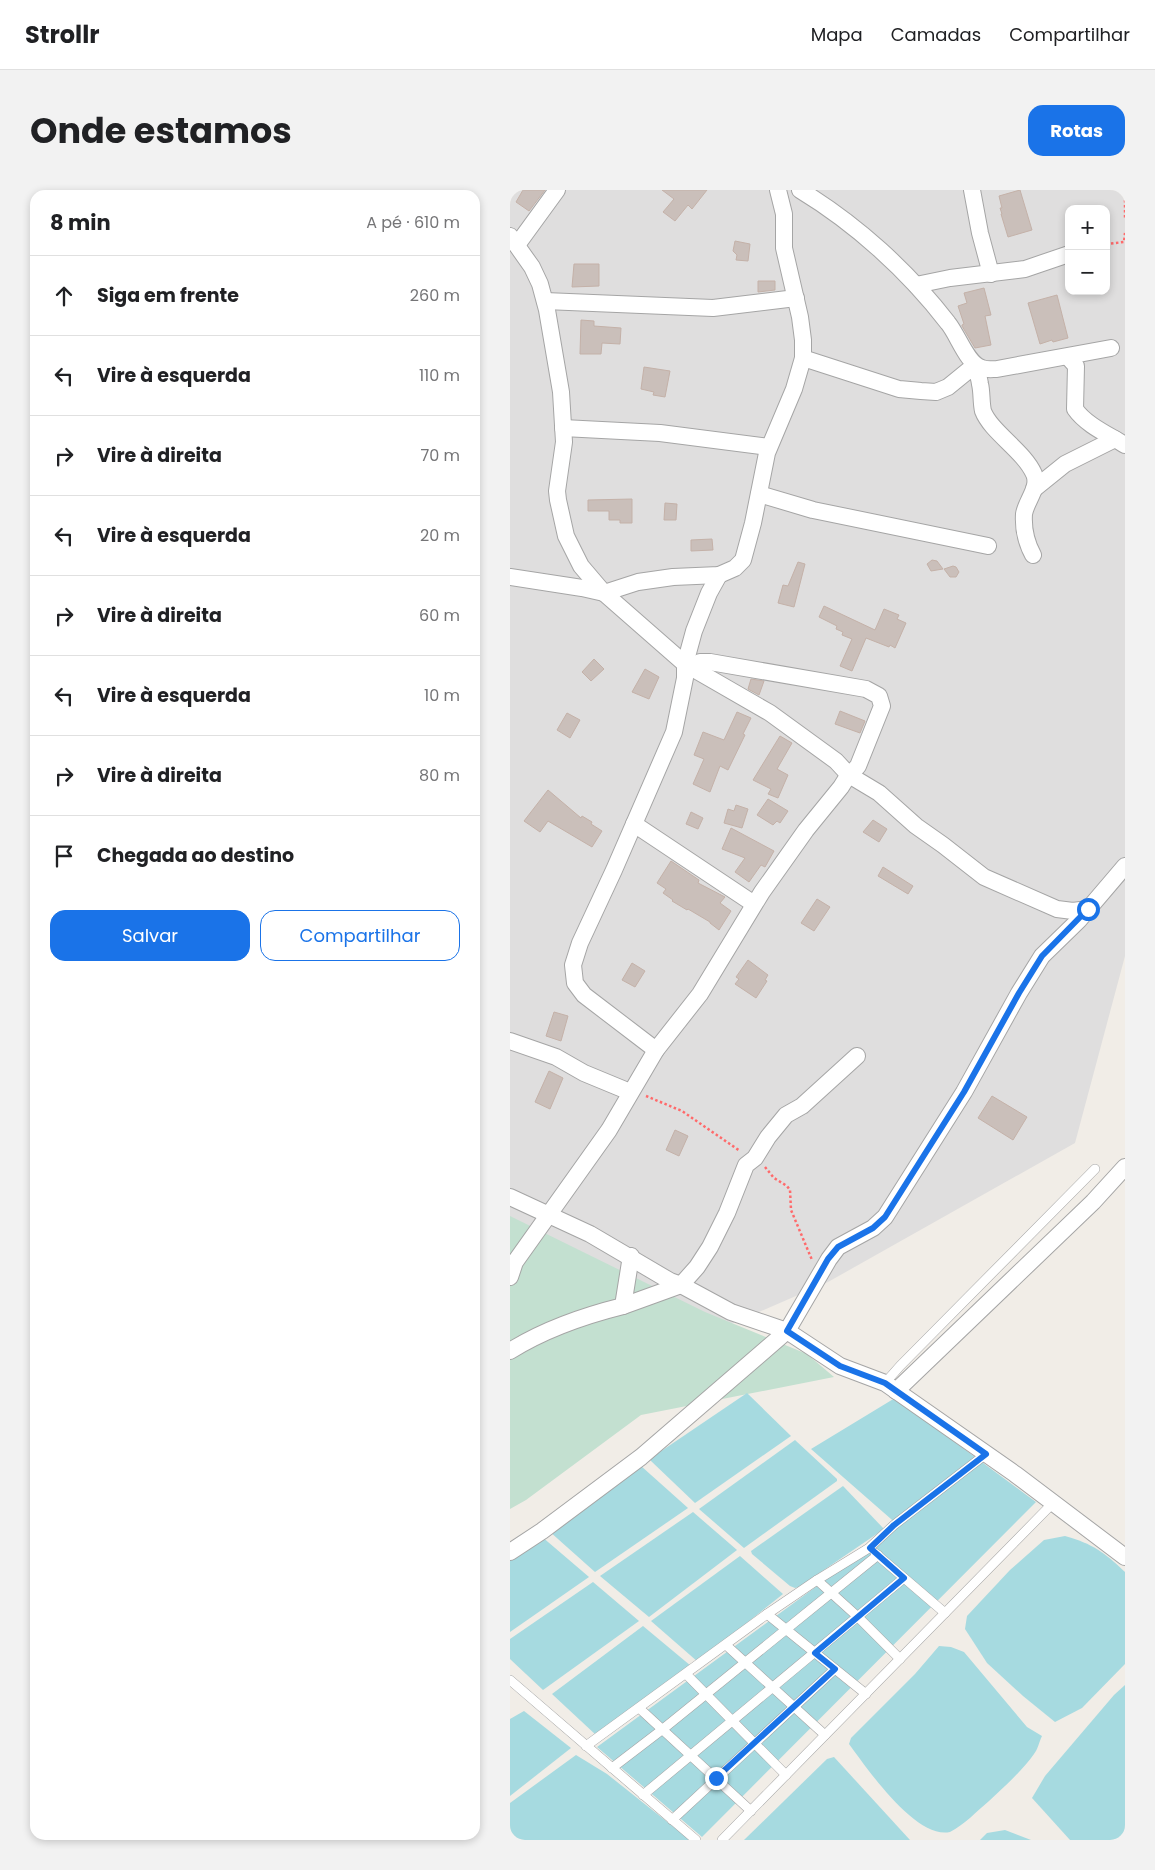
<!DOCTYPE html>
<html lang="pt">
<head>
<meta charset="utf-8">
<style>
  :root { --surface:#fff; --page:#f2f2f2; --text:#202124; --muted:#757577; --line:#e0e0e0; --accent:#1a73e8 }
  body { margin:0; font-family:Poppins,sans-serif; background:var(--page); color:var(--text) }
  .controls { position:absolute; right:15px; top:15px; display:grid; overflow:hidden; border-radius:10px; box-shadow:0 2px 8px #0003 }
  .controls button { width:45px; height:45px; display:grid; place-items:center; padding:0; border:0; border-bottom:1px solid var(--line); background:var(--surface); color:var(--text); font:25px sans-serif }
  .stop { position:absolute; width:15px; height:15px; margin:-11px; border:4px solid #1a73e8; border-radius:50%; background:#fff }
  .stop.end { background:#1a73e8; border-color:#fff; box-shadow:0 1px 5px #0008 }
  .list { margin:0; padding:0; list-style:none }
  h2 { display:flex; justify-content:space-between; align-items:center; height:65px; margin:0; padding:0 20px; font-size:21px }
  h2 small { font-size:16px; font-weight:400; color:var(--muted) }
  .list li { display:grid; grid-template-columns:32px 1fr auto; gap:15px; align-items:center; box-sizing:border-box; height:80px; padding:0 20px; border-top:1px solid var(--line) }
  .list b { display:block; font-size:19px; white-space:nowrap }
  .list em { font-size:16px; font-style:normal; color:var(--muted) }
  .actions { display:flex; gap:10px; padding:15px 20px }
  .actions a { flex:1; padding:11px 0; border:1px solid var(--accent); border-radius:15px; text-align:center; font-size:18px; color:var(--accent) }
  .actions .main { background:var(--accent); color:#fff }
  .icon { flex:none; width:28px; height:28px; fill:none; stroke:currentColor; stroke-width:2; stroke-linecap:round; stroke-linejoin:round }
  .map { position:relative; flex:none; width:615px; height:1650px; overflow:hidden; border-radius:15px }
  header { display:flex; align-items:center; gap:30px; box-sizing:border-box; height:70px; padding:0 25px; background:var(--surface); border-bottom:1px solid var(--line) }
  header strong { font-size:24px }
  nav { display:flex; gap:28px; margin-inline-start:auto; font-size:18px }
  .intro { display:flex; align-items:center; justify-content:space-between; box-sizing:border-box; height:120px; padding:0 30px }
  h1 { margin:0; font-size:35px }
  .button { padding:12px 22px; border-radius:15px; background:var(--accent); color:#fff; font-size:18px; font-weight:700 }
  main { display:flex; gap:30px; padding:0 30px }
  aside { flex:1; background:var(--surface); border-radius:15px; box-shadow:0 2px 8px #0003 }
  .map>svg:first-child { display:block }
</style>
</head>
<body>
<header>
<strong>Strollr</strong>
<nav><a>Mapa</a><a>Camadas</a><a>Compartilhar</a></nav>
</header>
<div class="intro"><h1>Onde estamos</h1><a class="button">Rotas</a></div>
<main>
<aside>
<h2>8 min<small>A pé · 610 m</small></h2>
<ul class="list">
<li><svg class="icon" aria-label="ahead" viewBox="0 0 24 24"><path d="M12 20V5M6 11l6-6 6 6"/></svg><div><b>Siga em frente</b></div><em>260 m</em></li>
<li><svg class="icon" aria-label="left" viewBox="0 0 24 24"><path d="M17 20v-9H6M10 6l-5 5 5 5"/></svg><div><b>Vire à esquerda</b></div><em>110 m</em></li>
<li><svg class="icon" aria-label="right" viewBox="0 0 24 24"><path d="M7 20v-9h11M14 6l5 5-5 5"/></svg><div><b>Vire à direita</b></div><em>70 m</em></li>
<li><svg class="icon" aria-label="left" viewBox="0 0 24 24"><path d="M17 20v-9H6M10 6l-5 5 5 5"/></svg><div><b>Vire à esquerda</b></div><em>20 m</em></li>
<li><svg class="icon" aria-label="right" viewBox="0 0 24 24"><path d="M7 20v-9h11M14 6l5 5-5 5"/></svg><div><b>Vire à direita</b></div><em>60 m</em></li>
<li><svg class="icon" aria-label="left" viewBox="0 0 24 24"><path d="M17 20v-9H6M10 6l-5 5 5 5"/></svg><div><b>Vire à esquerda</b></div><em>10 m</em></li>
<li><svg class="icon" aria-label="right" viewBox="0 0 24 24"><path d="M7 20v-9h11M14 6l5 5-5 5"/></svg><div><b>Vire à direita</b></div><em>80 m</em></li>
<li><svg class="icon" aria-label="arrive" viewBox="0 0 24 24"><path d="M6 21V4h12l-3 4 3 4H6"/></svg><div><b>Chegada ao destino</b></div></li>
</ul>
<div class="actions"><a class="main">Salvar</a><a>Compartilhar</a></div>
</aside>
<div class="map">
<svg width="615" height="1650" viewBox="0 0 615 1650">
  <rect width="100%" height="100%" fill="#f1ede7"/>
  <!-- residential -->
  <path fill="#dfdede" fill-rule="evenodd" d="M 0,0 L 615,0 L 615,766 L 565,953 L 318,1092 L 0,1230 ZM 559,19 L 596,19 L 596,101 L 559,101 Z"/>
  <!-- wetland -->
  <path fill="#c3e0d0" d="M 0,1026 L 195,1122 L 297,1164 L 324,1187 L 131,1225 L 16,1310 L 0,1319 Z"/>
  <!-- water -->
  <g fill="#a6dae0">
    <path d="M 237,1203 L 281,1246 L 185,1313 L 141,1271 L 141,1268 Z"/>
    <path d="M 385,1208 L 526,1312 L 192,1647 L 87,1557 L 389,1336 L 301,1259 Z"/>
    <path d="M 285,1250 L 327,1289 L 327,1291 L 234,1358 L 189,1319 Z"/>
    <path d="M 131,1276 L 178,1318 L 85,1382 L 39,1341 Z"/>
    <path d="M 333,1296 L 374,1339 L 289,1397 L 285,1398 L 280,1396 L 242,1364 L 241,1361 Z"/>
    <path d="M 183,1322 L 227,1360 L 139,1427 L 90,1386 Z"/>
    <path d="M 31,1346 L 79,1387 L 0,1442 L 0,1367 Z"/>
    <path d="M 555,1346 C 583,1354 594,1362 615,1382 L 615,1474 L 572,1518 L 545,1532 L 513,1506 L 477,1473 L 455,1439 L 457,1426 L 500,1380 L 534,1350 Z"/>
    <path d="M 230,1366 L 273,1404 L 188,1472 L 141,1431 Z"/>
    <path d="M 83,1392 L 129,1431 L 33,1500 L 0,1469 L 0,1449 Z"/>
    <path d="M 133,1436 L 181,1476 L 86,1545 L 42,1504 Z"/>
    <path d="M 429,1456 L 441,1457 L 454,1462 L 517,1537 L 532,1546 C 529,1552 528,1559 524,1564 C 512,1581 494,1597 479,1611 C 467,1621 454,1635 440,1642 C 406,1650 356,1577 339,1554 L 341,1548 L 405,1484 Z"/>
    <path d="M 615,1495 L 615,1650 L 560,1650 L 522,1608 L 535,1586 L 604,1505 Z"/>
    <path d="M 14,1521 L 61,1558 L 0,1606 L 0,1529 Z"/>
    <path d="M 66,1565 L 97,1584 L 180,1650 L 0,1650 L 0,1613 Z"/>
    <path d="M 324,1567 L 400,1650 L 234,1650 L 317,1569 Z"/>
    <path d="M 495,1640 L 521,1650 L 470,1650 L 477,1643 Z"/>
  </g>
  <!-- building -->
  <g fill="#cabfba" stroke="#c4b1a8">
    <path d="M 13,0 L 35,0 L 19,21 L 6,12 Z"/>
    <path d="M 152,0 L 197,0 L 182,19 L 178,15 L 165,31 L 153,22 L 164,9 Z"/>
    <path d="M 510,0 L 522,40 L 498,47 L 491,24 L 492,24 L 490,18 L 492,18 L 489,6 Z"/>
    <path d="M 225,51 L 240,54 L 238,71 L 226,70 L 227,65 L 223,61 Z"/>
    <path d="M 64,74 L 89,74 L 89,96 L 62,97 Z"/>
    <path d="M 248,91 L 265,91 L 265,100 L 248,102 Z"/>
    <path d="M 474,98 L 481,125 L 475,126 L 481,155 L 465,158 L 452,136 L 452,135 L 454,134 L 448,116 L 457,113 L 454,103 Z"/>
    <path d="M 547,105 L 558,148 L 543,152 L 542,150 L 530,154 L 518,113 Z"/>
    <path d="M 71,130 L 84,131 L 84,136 L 111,138 L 110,154 L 92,153 L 91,164 L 70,164 Z"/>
    <path d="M 134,177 L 160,181 L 155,207 L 143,205 L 144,202 L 131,199 Z"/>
    <path d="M 122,309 L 122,333 L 110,333 L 110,330 L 99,330 L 99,321 L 78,321 L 78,310 Z"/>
    <path d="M 155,313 L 167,314 L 166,330 L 154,330 Z"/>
    <path d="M 202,349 L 203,360 L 181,361 L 181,350 Z"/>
    <path d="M 422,370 L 427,371 L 433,379 L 421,381 L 417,374 Z"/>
    <path d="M 288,372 L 295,374 L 284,417 L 268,413 L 273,395 L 278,396 Z"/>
    <path d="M 443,376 L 446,377 L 449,382 L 446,387 L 440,387 L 434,379 Z"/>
    <path d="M 314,416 L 365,440 L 374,419 L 389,425 L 387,429 L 396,433 L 385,458 L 380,455 L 379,457 L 356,448 L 342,481 L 330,476 L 342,449 L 332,445 L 333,442 L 326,439 L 327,436 L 309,427 Z"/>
    <path d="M 84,469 L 94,479 L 81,491 L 72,482 Z"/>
    <path d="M 135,479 L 149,487 L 139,509 L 122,502 Z"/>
    <path d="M 241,489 L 254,491 L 249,505 L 238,499 Z"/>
    <path d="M 330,521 L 355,531 L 350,543 L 325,534 Z"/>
    <path d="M 227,522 L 241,528 L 233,544 L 235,545 L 218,580 L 210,576 L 200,602 L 183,594 L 194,569 L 184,565 L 193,542 L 214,550 Z"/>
    <path d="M 57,523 L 70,530 L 60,548 L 47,540 Z"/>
    <path d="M 270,546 L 282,553 L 267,579 L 278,585 L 268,608 L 258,604 L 261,599 L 243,590 Z"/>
    <path d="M 38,600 L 71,628 L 72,626 L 82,632 L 81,634 L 92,641 L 82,657 L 38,631 L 30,642 L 14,631 Z"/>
    <path d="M 258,609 L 278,621 L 270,633 L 267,631 L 263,635 L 247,625 Z"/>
    <path d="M 226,615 L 238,619 L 232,638 L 214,633 L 218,619 L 224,621 Z"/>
    <path d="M 181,622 L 193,628 L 188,639 L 176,634 Z"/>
    <path d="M 363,630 L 377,639 L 369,652 L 353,642 Z"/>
    <path d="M 221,638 L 264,661 L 255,677 L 251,675 L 239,692 L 225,682 L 235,668 L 212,659 Z"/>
    <path d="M 161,671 L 189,690 L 188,693 L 215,707 L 210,713 L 221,721 L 209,740 L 200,733 L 200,732 L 178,719 L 177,720 L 162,711 L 163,710 L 153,703 L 156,699 L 147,693 Z"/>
    <path d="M 373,677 L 403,696 L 398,704 L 368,686 Z"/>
    <path d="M 307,709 L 320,717 L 304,741 L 291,733 Z"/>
    <path d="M 238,770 L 258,785 L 255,790 L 257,791 L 246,808 L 225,794 L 229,789 L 226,787 Z"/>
    <path d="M 122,773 L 135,781 L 125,797 L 112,790 Z"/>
    <path d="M 44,822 L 58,826 L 51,851 L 36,846 Z"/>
    <path d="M 39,881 L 53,888 L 40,919 L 25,912 Z"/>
    <path d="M 482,906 L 517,927 L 503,950 L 468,928 Z"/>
    <path d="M 165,940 L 178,946 L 169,966 L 156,960 Z"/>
  </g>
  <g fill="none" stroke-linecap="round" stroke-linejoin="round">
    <!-- service casing -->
    <g stroke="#a5a5a5" stroke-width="10">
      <g id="service">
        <path d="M 375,1193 L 390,1176 L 585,979"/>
        <path d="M 365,1363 L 435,1423"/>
        <path d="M 307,1390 L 348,1427 L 390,1469"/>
        <path d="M 257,1424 L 356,1504"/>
        <path d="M 216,1455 L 315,1545"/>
        <path d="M 176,1484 L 276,1585"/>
        <path d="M 0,1490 L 186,1650"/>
        <path d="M 129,1518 L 241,1621"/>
        <path d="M 76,1556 L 257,1424 L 307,1390 L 359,1358 L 384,1335 L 476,1264"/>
        <path d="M 102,1578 L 153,1539 L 368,1365"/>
        <path d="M 133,1605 L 394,1388"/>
        <path d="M 162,1630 L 325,1479"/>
        <path d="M 212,1650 L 543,1313"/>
      </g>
    </g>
    <!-- minor casing -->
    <g stroke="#a5a5a5" stroke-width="18">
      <g id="minor">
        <path d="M 290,0 C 346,34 398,81 438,133 C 448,145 457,174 472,178 C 477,180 482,179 487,179 L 601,158"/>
        <path d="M 462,0 L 470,43 L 481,84"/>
        <path d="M 0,46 L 22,77 L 30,94 L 37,120 L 51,202 L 54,252 L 47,301 L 48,310 L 56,346 L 71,376 L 94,403 L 175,474 L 260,523 L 326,571 L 339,585 L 369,603 L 406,636 L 433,655 L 474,687 L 547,719 L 563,721 L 578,719"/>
        <path d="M 7,55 L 47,0"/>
        <path d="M 406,95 L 440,88 L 515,79 L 559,64"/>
        <path d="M 35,111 L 203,118 L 286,108"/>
        <path d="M 558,167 L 566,176 L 565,219 C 576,235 599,245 615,255"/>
        <path d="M 293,168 L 389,199 L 411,201 L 426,202 L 438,197 L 465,175 C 467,181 469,187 470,194 C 472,202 471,212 473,221 C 481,242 514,261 524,284 C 530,297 516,311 514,324 C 513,339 516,352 523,365"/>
        <path d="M 53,238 L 150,243 L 259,257"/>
        <path d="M 524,299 L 555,274 L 605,249"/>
        <path d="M 249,304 L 303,320 L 478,356"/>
        <path d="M 0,387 L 72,398 L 94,403 L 128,392 L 163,387 L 209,385 L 225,378 L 233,370 L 243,333 L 257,263 L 284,199 L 293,168 L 293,150 L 290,127 L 274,58 L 274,24 L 268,0"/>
        <path d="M 124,634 L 244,714"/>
        <path d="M 0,851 L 46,867 L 74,883 L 120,902"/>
        <path d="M 146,860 L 74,805 L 65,793 L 63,775 L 70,753 L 104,680 L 164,542 L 175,488 L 175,474 L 184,441 L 199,403 L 209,385"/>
        <path d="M 0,1007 L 80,1044 L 160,1091 L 171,1095 L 221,1122 L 277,1141 L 330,1176 L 375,1193 L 505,1284 L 615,1367"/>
        <path d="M 0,1087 L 5,1072 L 99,940 L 146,860 L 190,804 L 252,702 L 296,640 L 331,597 L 336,589 L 348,576 L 372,516 L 369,506 L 356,499 L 200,472 L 190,472 L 181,476"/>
        <path d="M 113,1116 L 171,1095 L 187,1077 L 200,1057 L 217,1023 L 236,975 L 245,968 L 258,947 L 276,925 L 292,916 L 347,866"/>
        <path d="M 0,1161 C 35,1139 73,1126 113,1116 L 121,1066"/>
        <path d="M 386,1201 L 583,1012 L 615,977"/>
        <path d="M 0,1362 L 32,1341 L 131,1267 L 277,1141 L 319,1069 L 328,1057 L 363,1038 L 375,1027 L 454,902 L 509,803 L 532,766 L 569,730 L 615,676"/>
      </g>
    </g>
    <!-- path -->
    <g stroke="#ff6a6b" stroke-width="2.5" stroke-dasharray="2.5 2.5" stroke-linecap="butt">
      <path d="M 615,5 L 615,28"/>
      <path d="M 596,54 L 614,52 L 615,43"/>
      <path d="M 136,906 L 172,921 L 230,961"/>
      <path d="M 255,977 L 264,988 L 277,996 L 280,1000 L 281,1020 L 302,1070"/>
    </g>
    <!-- service -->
    <use href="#service" stroke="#fff" stroke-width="9"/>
    <!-- minor -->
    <use href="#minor" stroke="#fff" stroke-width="16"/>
  </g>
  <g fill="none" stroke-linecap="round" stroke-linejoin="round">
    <!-- route -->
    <path stroke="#1a73e8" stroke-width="6" d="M 206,1588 L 325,1479 L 305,1463 L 394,1388 L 360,1358 L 384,1335 L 476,1264 L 375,1193 L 330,1176 L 277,1141 L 318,1069 L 328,1057 L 363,1038 L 375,1027 L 454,902 L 509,803 L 532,766 L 578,719"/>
  </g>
</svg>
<div class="controls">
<button>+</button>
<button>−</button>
</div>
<div class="stop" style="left:578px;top:719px"></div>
<div class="stop end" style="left:206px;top:1588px"></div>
</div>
</main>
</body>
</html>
